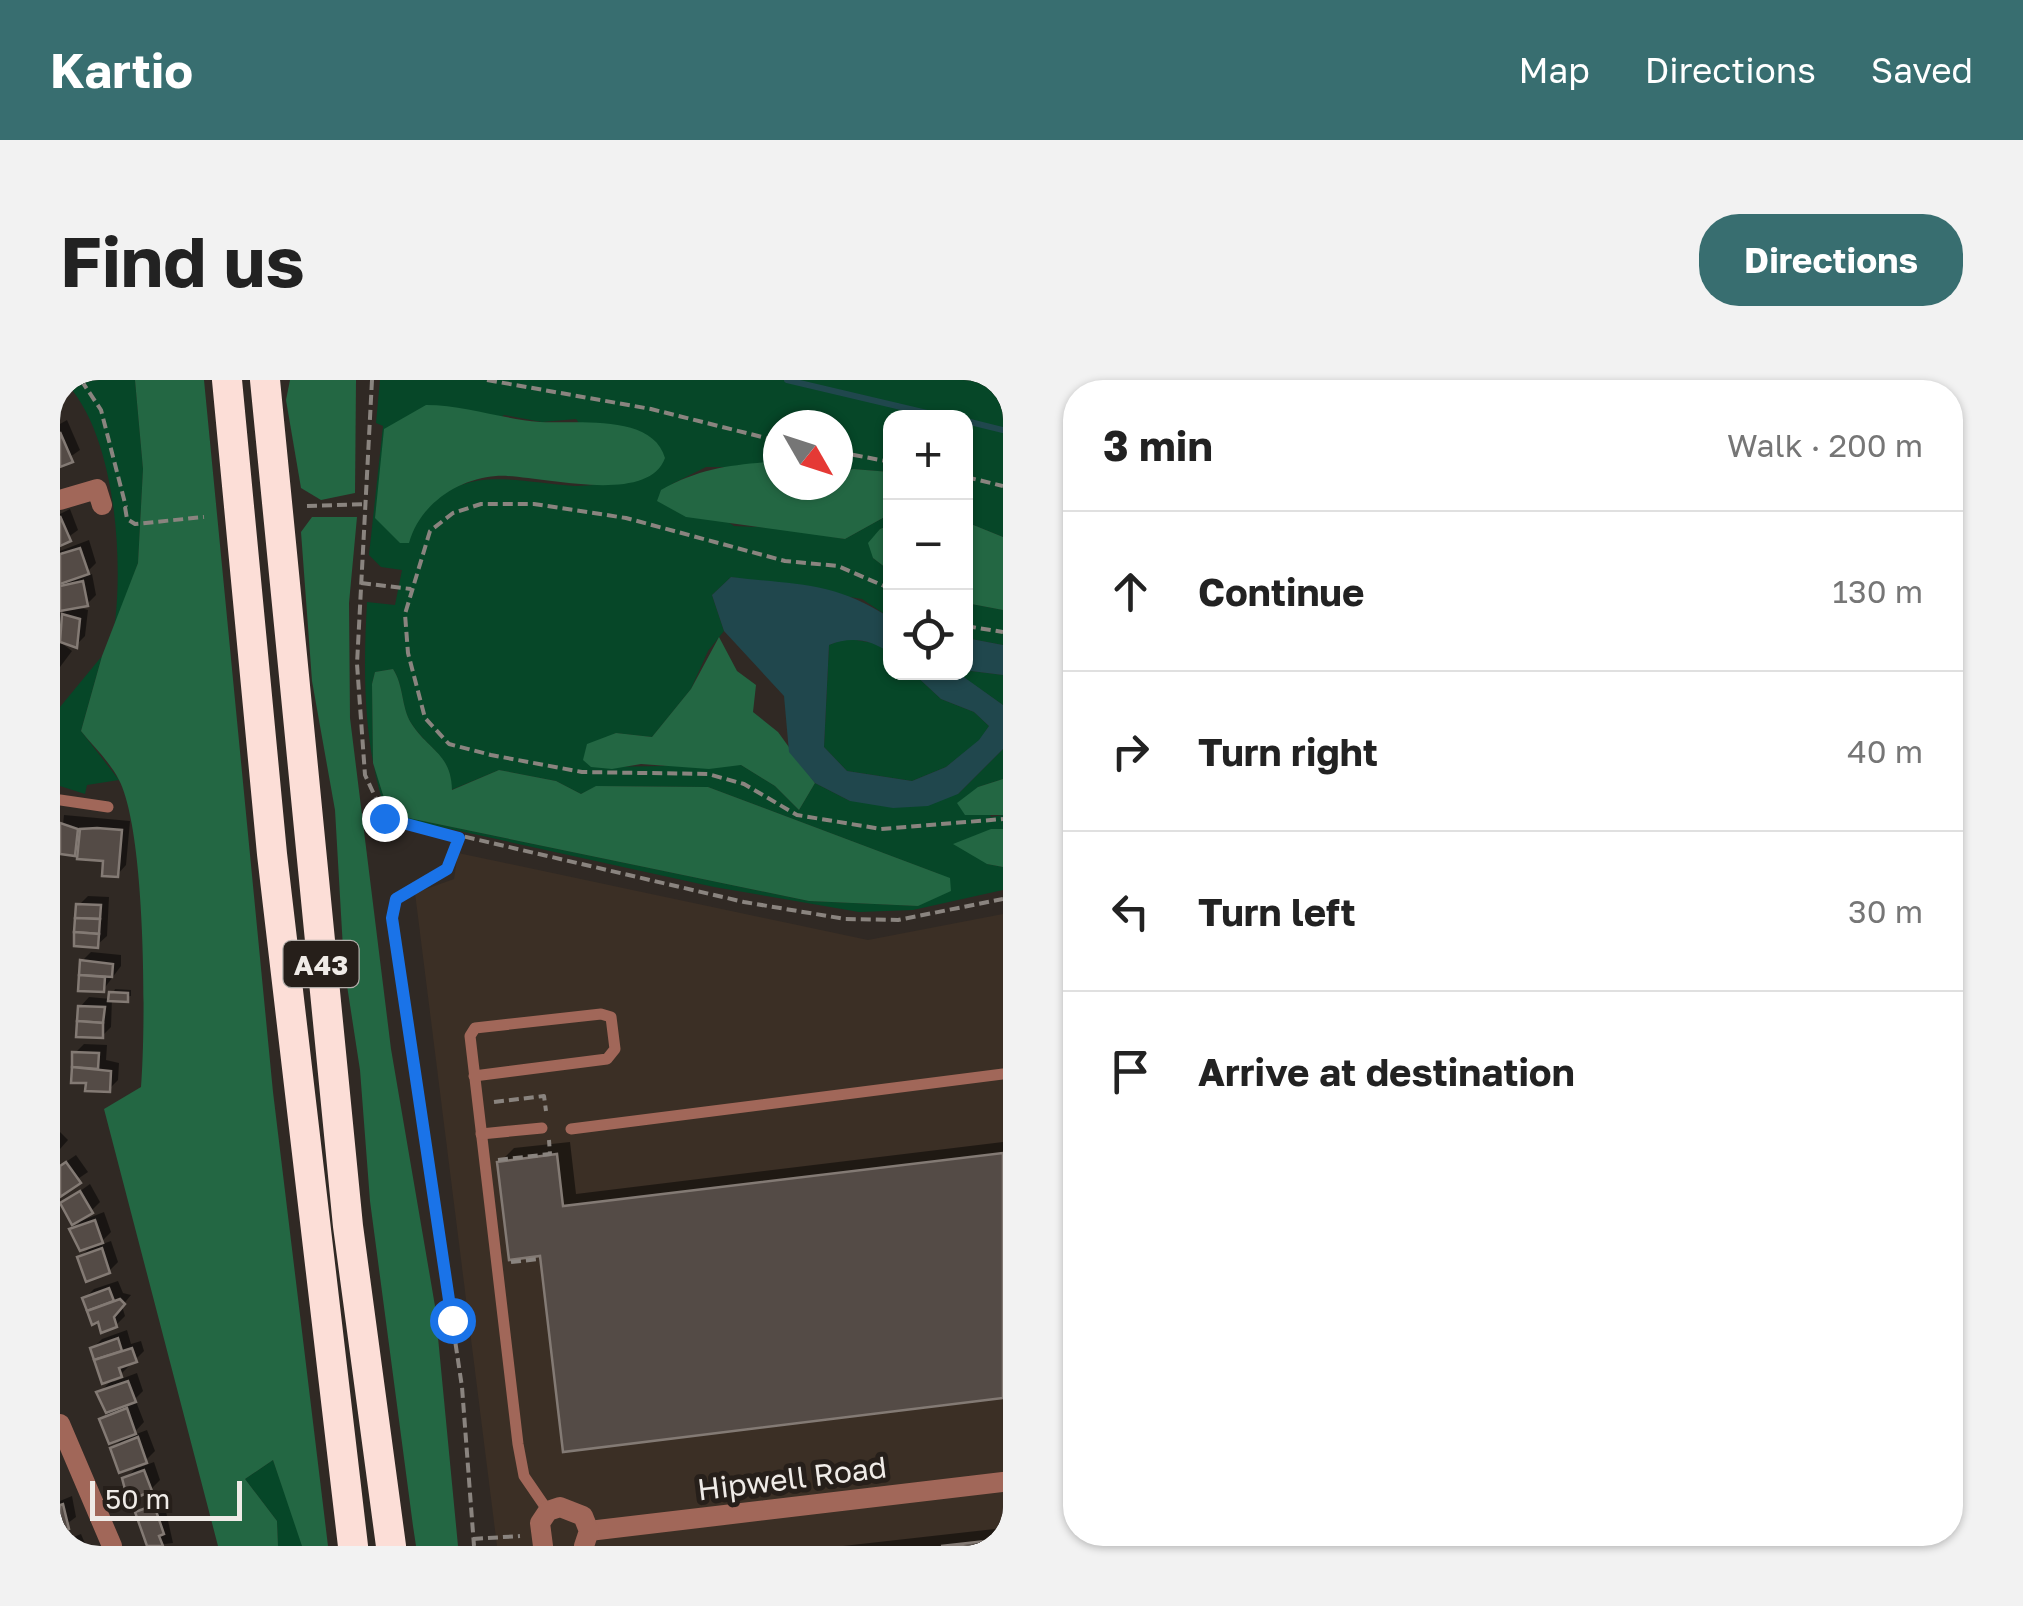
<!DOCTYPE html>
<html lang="en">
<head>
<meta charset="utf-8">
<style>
  :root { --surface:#fff; --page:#f2f2f2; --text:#222; --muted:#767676; --line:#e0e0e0; --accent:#386e70 }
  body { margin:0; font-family:"Golos Text",sans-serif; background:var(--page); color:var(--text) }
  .controls { position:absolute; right:30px; top:30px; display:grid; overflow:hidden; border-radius:20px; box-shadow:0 2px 8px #0004 }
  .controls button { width:90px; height:90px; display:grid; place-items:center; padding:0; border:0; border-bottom:2px solid var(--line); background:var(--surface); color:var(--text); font:50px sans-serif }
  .compass { position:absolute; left:703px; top:30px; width:90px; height:90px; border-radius:50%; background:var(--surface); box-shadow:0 2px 8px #0004; rotate:129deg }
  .scale { position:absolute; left:30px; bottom:25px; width:152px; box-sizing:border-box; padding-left:10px; border:5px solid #efebe7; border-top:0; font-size:28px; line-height:35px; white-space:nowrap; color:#efebe7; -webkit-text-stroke:8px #261f1a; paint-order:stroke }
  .stop { position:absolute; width:30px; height:30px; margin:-22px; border:8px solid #1a73e8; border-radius:50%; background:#fff }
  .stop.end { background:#1a73e8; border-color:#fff; box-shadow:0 2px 10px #0008 }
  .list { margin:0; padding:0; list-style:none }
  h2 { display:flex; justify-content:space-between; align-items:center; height:130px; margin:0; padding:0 40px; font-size:42px }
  h2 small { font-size:32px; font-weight:400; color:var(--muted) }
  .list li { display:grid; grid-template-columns:65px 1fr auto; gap:30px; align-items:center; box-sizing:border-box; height:160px; padding:0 40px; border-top:2px solid var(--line) }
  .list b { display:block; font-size:38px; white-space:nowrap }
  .list em { font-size:32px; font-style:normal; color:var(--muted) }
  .icon { flex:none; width:55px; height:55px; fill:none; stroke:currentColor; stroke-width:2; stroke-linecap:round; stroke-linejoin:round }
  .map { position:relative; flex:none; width:943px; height:1166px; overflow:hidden; border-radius:40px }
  header { display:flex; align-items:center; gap:60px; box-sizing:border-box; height:140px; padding:0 50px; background:var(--accent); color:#fff }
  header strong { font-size:48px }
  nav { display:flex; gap:55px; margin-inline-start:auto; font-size:35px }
  .intro { display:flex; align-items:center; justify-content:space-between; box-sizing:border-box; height:240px; padding:0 60px }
  h1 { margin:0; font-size:70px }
  .button { padding:25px 45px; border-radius:40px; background:var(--accent); color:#fff; font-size:35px; font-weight:700 }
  main { display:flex; gap:60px; padding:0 60px }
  aside { flex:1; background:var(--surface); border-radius:40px; box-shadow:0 2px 8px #0004 }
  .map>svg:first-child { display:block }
</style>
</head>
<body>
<header>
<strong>Kartio</strong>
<nav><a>Map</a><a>Directions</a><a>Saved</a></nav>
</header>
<div class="intro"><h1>Find us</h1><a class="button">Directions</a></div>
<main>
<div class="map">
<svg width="943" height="1166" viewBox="0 0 943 1166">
  <rect width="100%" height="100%" fill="#302924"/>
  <!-- built -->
  <path fill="#3b2f25" d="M 398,473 L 808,560 L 943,534 L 943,1166 L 437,1166 L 355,513 L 394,499 Z"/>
  <!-- green -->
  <g fill="#064728" fill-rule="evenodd">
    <path d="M 3,0 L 75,0 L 83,89 L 78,183 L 54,250 C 64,182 56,51 3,0 Z"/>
    <path d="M 320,0 L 943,0 L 943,157 L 906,142 L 906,38 L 831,38 L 830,92 L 793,89 L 778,95 L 778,45 L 718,45 L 718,81 L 697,87 L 646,87 L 612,104 L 674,146 L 719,148 L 785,159 L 830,134 L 830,145 L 820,149 L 813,178 L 830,191 L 830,238 L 802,219 L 671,197 L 652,215 L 664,251 L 648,271 L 631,309 L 592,357 L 555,353 L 531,387 L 681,385 L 715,406 L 739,430 L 755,403 L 790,421 L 898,414 L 943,369 L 943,399 L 918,407 L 931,437 L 943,435 L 943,449 L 931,449 L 927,484 L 943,487 L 943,510 L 853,530 L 799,532 L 654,507 L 327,435 C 303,366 303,294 307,222 L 335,225 L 342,190 L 321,187 L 309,175 L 323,46 L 316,43 ZM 444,35 L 482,42 L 516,39 L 562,102 C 547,103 531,106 515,106 C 450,102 394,79 353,149 L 315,138 L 318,113 ZM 333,289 C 344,306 341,327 351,343 C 368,369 393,377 391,410 L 439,390 L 496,401 L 521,414 L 537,406 L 648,407 L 879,494 L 858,526 L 749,521 L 329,434 L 313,383 L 312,304 L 315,292 Z"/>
    <path d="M 906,223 L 943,230 L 943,265 L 906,258 Z"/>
    <path d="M 786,258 L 818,264 L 830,273 L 831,292 L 853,293 L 881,319 L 914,332 L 929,346 L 920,360 L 886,387 L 852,401 L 787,391 L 764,367 L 769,265 Z"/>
    <path d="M 42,276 L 21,351 L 59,400 L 27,405 L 25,414 L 0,406 L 0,327 Z"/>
    <path d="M 911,291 L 943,295 L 943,325 L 900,295 Z"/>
    <path d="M 213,1080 L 241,1159 L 242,1166 L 218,1166 L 217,1141 L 185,1099 Z"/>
  </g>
  <!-- forest -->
  <g fill="#236743">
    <path d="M 75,0 L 144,0 L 213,712 L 268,1166 L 242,1166 L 213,1080 L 185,1099 L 217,1141 L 218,1166 L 158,1166 L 44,729 L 81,707 C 86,644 86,452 59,400 C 50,382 33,366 21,351 L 42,276 L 78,183 L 83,89 Z"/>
    <path d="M 230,0 L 296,0 L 295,113 L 261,120 L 241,108 L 226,20 Z"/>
    <path d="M 366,25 C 405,25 441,39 480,42 C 515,44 593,33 605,78 C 587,128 472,93 436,96 C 396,99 359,126 349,163 L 340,163 L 315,138 L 324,49 Z"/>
    <path d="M 718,81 L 718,105 L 778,105 L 778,95 L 793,89 L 830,92 L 830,134 L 785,159 L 626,137 L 597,121 L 601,110 C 642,87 673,85 718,81 Z"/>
    <path d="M 252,137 L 297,137 L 289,223 L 290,338 L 331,669 L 375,926 L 398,1166 L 356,1166 L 353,1146 L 310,821 L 300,690 L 284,586 L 275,430 L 252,301 L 241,152 Z"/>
    <path d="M 906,142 L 943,157 L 943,230 L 906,223 Z"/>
    <path d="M 830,145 L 830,191 L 813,178 L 808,163 L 820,149 Z"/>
    <path d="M 659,257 L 677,291 L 696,305 L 693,332 L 718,352 L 755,403 L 739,430 L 715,406 L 681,385 L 649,389 L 581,384 L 552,389 L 531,387 L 523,380 L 527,364 L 556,353 L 592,357 L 631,309 Z"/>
    <path d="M 333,289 C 344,306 341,326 351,343 C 369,371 391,373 392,410 L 439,390 L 496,401 L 521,414 L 536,406 L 648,407 L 890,498 L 891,511 L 858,526 L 749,521 L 329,434 L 313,383 L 312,304 L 315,292 Z"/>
    <path d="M 943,399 L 943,435 L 905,435 L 897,423 L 918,407 Z"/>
    <path d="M 931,449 L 943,449 L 943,487 L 927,484 L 893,464 Z"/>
  </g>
  <!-- water -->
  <path fill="#20474d" d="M 671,197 C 736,205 774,201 830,238 L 830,273 C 811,259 790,256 769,265 L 764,367 L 787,391 L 852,401 L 886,387 L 919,360 L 929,346 L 914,332 L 881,319 L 853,293 L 906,292 L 906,258 L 943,265 L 943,295 L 911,291 L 901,295 L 943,325 L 943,369 L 898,414 L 868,426 L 833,428 L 790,421 L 755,403 L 729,372 L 724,316 L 664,251 L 652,215 Z"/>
  <!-- shadow -->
  <g fill="#0007">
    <path d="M 7,40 L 20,70 L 0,84 L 0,44 Z"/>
    <path d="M 10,129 L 18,150 L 0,163 L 0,134 Z"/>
    <path d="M 29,160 L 36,183 L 24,195 L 32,194 L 36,215 L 27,224 L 14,226 L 28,230 L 25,256 L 16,265 L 0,260 L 0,234 L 13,226 L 0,215 L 0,171 Z"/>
    <path d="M 0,262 L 12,271 L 0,287 Z"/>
    <path d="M 4,435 L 70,441 L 66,485 L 57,495 L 46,479 L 0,472 Z"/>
    <path d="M 28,516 L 49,517 L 47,556 L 37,565 L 19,525 Z"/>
    <path d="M 31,572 L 61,575 L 61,586 L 43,610 L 20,609 L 22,581 Z"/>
    <path d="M 55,609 L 71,610 L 71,616 L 52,618 L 51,647 L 42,656 L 20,627 L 29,617 L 51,619 Z"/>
    <path d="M 24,664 L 47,665 L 46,680 L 59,683 L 58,700 L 49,709 L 13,700 L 15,673 Z"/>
    <path d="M 0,752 L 8,760 L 0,769 Z"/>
    <path d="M 510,762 L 516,814 L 943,762 L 943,1016 L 505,1069 L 482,873 L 440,782 L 454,768 Z"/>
    <path d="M 16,775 L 28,792 L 0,811 L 0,786 Z"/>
    <path d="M 30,804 L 40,822 L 31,831 L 2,824 Z"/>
    <path d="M 44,832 L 51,852 L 37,866 L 51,861 L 58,882 L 49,891 L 20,877 L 34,864 L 12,850 L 21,841 Z"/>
    <path d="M 58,901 L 63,913 L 71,915 L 62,926 L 65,936 L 56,945 L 33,941 L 25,918 L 34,909 Z"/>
    <path d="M 67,950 L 71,964 L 81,961 L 84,971 L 53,1002 L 77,993 L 83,1011 L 75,1019 L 84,1042 L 71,1056 L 87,1050 L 95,1071 L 78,1088 L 94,1082 L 100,1100 L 91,1109 L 65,1099 L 82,1082 L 53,1068 L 66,1055 L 42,1039 L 49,1032 L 39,1013 L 55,997 L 44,1000 L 33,968 L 42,959 Z"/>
    <path d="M 12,1116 L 16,1137 L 0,1149 L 0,1121 Z"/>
    <path d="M 103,1118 L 113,1163 L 90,1166 L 78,1133 Z"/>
    <path d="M 943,1148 L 943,1166 L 783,1166 Z"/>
    <path d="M 21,1154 L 26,1166 L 0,1166 L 6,1160 Z"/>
  </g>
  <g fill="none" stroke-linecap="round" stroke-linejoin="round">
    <!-- stream -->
    <g stroke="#20474d" stroke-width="6">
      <path d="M 727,0 L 888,38"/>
      <path d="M 906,41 L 943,50"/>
    </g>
  </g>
  <!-- building -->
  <g fill="#544b46" stroke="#837a74" stroke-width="2.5">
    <path d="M 0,52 L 13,82 L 0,87 Z"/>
    <path d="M 0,136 L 11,161 L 0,166 Z"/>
    <path d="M 20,168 L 29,194 L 0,204 L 0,174 Z"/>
    <path d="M 23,201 L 28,226 L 0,231 L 0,206 Z"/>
    <path d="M 2,234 L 20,239 L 17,268 L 0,262 Z"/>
    <path d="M 0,443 L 18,449 L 15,476 L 0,474 Z"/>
    <path d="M 37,448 L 62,450 L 58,497 L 42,496 L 43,481 L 17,479 L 20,449 Z"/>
    <path d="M 16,524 L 41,525 L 40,539 L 15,538 Z"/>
    <path d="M 15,538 L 40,539 L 39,554 L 14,552 Z"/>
    <path d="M 14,552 L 39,554 L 38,568 L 14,566 Z"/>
    <path d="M 20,580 L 53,584 L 52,597 L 19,595 Z"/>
    <path d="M 19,595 L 45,597 L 44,612 L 18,611 Z"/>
    <path d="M 49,612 L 68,613 L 68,622 L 48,621 Z"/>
    <path d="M 18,626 L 45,627 L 43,643 L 17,641 Z"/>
    <path d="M 17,641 L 43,643 L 43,658 L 16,657 Z"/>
    <path d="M 12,672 L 39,673 L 38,689 L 12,687 Z"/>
    <path d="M 12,687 L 51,691 L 50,712 L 25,711 L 26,703 L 11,703 Z"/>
    <path d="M 943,773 L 943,1018 L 503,1072 L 480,876 L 449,880 L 437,782 L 497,774 L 503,826 Z"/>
    <path d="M 6,782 L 21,803 L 0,817 L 0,786 Z"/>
    <path d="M 20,811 L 33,833 L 12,845 L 0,823 Z"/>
    <path d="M 35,840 L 43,863 L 20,871 L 9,849 Z"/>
    <path d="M 42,868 L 50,893 L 26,902 L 17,877 Z"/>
    <path d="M 49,908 L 54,921 L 27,931 L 22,918 Z"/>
    <path d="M 60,919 L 65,924 L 54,937 L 57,947 L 41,953 L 38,942 L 32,945 L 27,931 Z"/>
    <path d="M 58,958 L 62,971 L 34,980 L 30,968 Z"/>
    <path d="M 72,968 L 77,982 L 59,988 L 62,997 L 42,1004 L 34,980 Z"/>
    <path d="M 68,1001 L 76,1022 L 46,1033 L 36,1012 Z"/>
    <path d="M 67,1028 L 76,1054 L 49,1064 L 39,1039 Z"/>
    <path d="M 78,1057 L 87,1083 L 59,1093 L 50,1068 Z"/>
    <path d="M 84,1090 L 92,1111 L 68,1121 L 62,1098 Z"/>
    <path d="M 3,1124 L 9,1149 L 0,1152 L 0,1125 Z"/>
    <path d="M 94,1125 L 104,1154 L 99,1156 L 103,1166 L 87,1166 L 75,1132 Z"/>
    <path d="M 943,1159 L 943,1166 L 881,1166 Z"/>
  </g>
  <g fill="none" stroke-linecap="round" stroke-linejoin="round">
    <!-- path -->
    <g stroke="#8a847f" stroke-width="4" stroke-dasharray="10 5" stroke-linecap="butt">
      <path d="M 21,0 L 41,30 L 66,127"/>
      <path d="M 312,0 L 297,284 L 305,395 L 325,438 L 684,522 L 785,539 L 838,540 L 943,519"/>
      <path d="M 427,0 L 591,29 L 718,61"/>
      <path d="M 778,72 L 831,82"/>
      <path d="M 906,97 L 943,106"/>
      <path d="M 247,126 L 307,124"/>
      <path d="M 65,127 L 67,139 L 75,144 L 144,137"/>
      <path d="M 301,203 L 351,209"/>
      <path d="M 831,209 L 778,186 L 725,181 L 566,138 L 474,124 L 421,124 L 393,133 L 370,151 L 345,234 L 348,273 L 365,338 L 389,364 L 431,375 L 522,392 L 648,394 L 684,404 L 737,435 L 821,449 L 943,439"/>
      <path d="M 906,246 L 943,252"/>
      <path d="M 399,460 L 387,489 L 336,519 L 332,538 L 402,1007 L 414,1166"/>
      <path d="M 434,722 L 484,716 L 486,731"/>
      <path d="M 438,780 L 490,774 L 489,760"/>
      <path d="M 451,882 L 479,879"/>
      <path d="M 413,1159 L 460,1156"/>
    </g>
    <!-- lane -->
    <g stroke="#a16759" stroke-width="11">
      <path d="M 0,420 L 48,427"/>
      <path d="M 414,696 L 547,679 L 555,669 L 551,637 L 541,634 L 415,648 L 410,656 L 458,1064 L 464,1096 L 488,1131"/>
      <path d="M 511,749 L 943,694"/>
      <path d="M 421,754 L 482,748"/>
    </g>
    <!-- street -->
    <g stroke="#a16759" stroke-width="20">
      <path d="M 0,120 L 37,109 L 42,125"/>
      <path d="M 0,1044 L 52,1166"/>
      <path d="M 529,1151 L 943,1102"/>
      <path d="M 483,1166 L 480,1143 L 488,1131 L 500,1127 L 523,1136 L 529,1151 L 524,1166"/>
    </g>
    <!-- highway -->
    <g stroke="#fcded7" stroke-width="30">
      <path d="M 167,0 L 212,474 L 293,1166"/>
      <path d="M 205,0 L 288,846 L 331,1166"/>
    </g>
  </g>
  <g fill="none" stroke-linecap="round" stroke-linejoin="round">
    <!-- route -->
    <path stroke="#1a73e8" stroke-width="12" d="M 324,438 L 399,458 L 387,489 L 336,519 L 332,538 L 392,940"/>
  </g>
  <g text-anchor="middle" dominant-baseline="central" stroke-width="10" stroke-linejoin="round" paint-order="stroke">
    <!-- shield labels -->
    <rect fill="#261f1a" stroke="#b3aeaa" stroke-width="2.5" x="223.5" y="561" width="75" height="46" rx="8"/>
    <g font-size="28" font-weight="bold" fill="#efebe7">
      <text x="261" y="584">A43</text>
    </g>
    <!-- street labels -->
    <g font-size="30" fill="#efebe7" stroke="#261f1a">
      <text transform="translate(732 1098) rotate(-7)">Hipwell Road</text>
    </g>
  </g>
</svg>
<div class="controls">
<button>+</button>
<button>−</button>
<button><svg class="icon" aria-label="locate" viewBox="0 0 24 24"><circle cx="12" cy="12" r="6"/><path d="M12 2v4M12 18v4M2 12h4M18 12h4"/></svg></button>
</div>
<svg class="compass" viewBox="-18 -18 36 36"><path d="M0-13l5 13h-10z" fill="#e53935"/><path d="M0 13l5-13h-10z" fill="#767676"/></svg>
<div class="scale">50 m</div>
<div class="stop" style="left:392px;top:940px"></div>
<div class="stop end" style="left:324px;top:438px"></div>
</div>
<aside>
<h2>3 min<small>Walk · 200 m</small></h2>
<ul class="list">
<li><svg class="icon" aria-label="ahead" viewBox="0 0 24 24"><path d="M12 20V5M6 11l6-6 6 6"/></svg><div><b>Continue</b></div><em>130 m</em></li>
<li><svg class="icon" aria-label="right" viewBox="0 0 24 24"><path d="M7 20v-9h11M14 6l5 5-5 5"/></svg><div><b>Turn right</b></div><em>40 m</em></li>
<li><svg class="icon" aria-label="left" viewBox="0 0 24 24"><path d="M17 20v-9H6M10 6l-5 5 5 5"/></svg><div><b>Turn left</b></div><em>30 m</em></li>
<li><svg class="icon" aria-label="arrive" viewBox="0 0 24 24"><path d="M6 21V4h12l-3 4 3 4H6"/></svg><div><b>Arrive at destination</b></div></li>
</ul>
</aside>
</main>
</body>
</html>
